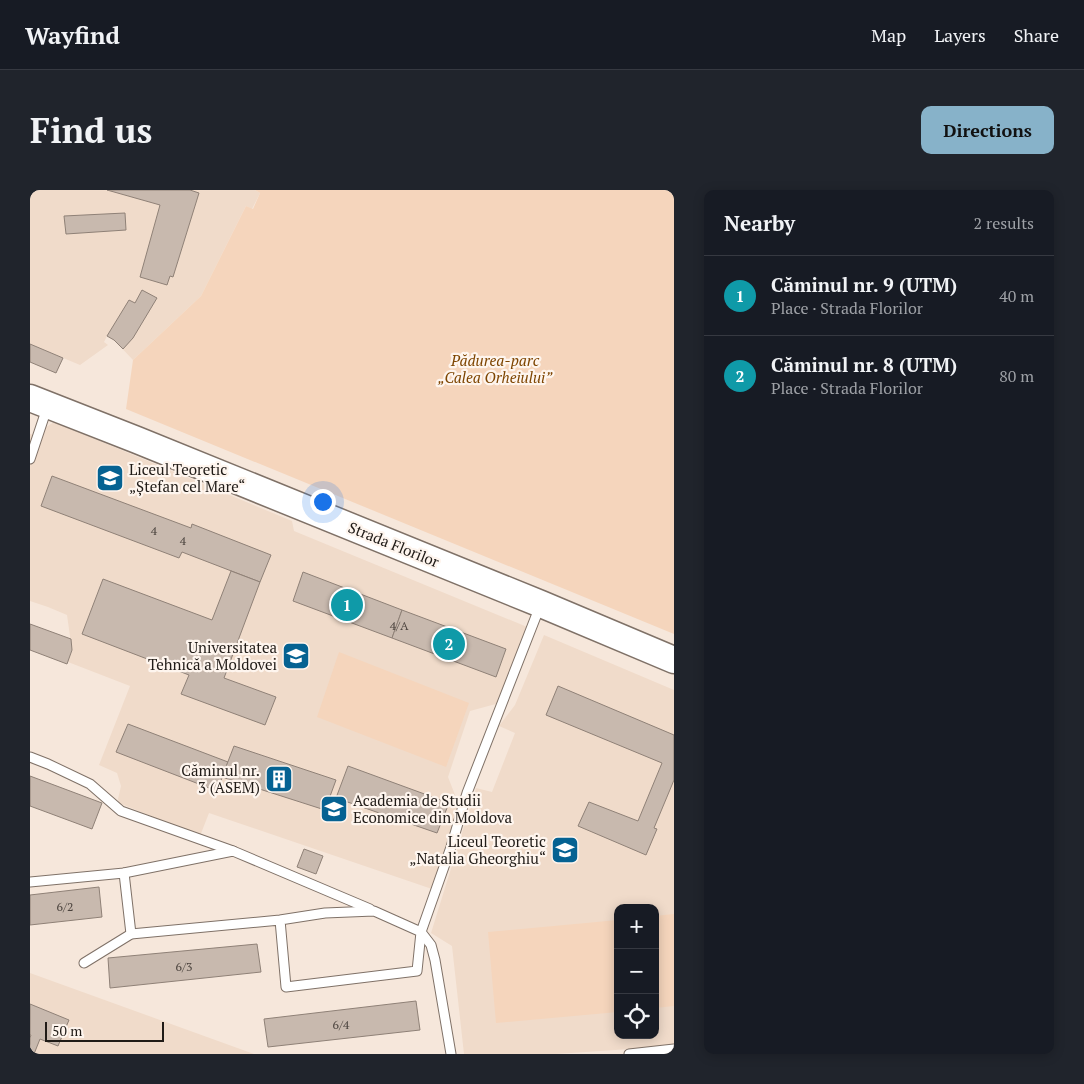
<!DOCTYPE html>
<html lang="en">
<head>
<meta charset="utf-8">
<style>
  :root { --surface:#171b24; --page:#20242c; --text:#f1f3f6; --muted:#9ea1a6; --line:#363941; --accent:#87b2c9 }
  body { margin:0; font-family:"PT Serif",serif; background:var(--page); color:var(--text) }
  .controls { position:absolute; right:15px; bottom:15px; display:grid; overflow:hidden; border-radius:10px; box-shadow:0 2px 12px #0003 }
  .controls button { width:45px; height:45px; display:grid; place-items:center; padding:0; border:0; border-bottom:1px solid var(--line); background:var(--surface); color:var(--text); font:25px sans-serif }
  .scale { position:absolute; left:15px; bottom:12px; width:119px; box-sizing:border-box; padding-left:5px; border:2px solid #201b17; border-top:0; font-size:14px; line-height:18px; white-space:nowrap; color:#201b17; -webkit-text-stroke:4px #fef5ee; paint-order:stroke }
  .you { position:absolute; left:292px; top:311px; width:18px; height:18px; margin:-12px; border:4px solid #fff; border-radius:50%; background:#1a73e8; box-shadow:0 0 0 8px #1a73e833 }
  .badge { display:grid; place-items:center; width:32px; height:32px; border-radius:50%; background:var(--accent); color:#fff; font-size:16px; font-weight:700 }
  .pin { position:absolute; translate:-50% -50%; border:2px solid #fff; box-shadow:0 1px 5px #0006 }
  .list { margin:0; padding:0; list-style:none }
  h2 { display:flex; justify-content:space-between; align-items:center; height:65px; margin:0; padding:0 20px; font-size:21px }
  h2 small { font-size:16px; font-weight:400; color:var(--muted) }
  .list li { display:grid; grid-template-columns:32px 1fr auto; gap:15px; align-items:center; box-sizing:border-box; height:80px; padding:0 20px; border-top:1px solid var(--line) }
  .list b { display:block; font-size:19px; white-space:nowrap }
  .list p { margin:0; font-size:16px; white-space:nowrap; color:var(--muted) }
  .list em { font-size:16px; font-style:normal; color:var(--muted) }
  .icon { flex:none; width:28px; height:28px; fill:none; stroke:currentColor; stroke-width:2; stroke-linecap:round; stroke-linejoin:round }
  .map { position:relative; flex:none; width:644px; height:864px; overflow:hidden; border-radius:10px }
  header { display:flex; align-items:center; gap:30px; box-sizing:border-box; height:70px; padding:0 25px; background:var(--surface); border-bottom:1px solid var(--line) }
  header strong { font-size:24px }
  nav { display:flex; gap:28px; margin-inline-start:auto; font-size:18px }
  .intro { display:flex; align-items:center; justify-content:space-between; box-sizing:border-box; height:120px; padding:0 30px }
  h1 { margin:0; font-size:35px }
  .button { padding:12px 22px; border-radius:10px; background:var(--accent); color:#111; font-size:18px; font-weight:700 }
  main { display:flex; gap:30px; padding:0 30px }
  aside { flex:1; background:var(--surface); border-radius:10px; box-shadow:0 2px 12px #0003 }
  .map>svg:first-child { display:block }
</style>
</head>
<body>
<header>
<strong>Wayfind</strong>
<nav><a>Map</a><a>Layers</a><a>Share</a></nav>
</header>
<div class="intro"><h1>Find us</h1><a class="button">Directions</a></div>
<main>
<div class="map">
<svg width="644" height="864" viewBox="0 0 644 864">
  <rect width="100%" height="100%" fill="#f6e7db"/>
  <!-- built -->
  <g fill="#f0dbca" fill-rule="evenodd">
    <path d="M 0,0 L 225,0 L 230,3 L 222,19 L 216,16 L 171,106 L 103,170 L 84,150 L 77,146 L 74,152 L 78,155 L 50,175 L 0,154 Z"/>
    <path d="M 24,232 L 262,331 L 264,341 L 502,439 L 473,512 L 440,521 L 418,587 L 429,615 L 402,699 L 179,623 L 170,646 L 89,613 L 88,609 L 91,596 L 87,583 L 69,575 L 100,496 L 38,472 L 42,460 L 37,425 L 18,417 L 0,411 L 0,244 L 4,245 Z"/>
    <path d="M 514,445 L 644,500 L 644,856 L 526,864 L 434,864 L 422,756 L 401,743 L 446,598 L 462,602 L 485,543 L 469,536 L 485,515 ZM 588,718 L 625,718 L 625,845 L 588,845 Z"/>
    <path d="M 0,783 L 224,864 L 0,864 Z"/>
  </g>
  <!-- green -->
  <g fill="#f5d5bc">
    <path d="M 225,0 L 644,0 L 644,444 L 96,219 L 103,170 L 171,106 L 216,16 L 223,19 L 230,3 Z"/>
    <path d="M 309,462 L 439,513 L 416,577 L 287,527 Z"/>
    <path d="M 644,724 L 644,816 L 625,818 L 625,726 Z"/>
    <path d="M 588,730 L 588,822 L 466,833 L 458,742 Z"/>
  </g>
  <!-- building -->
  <g fill="#c8b9ae" stroke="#8f8177">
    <path d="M 77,0 L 160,0 L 169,3 L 143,87 L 140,86 L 137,95 L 110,87 L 130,15 Z"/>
    <path d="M 95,23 L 96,40 L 36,44 L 34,26 Z"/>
    <path d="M 112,100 L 127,108 L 103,148 L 93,159 L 84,150 L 77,146 L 99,110 L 105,113 Z"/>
    <path d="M 0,154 L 33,168 L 26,183 L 0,172 Z"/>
    <path d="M 22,286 L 161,338 L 162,334 L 241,365 L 230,392 L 152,362 L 149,368 L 11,316 Z"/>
    <path d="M 201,381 L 230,392 L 194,488 L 246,507 L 235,535 L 151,504 L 159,485 L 52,444 L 73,389 L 182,430 Z"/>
    <path d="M 273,382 L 372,420 L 362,448 L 263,411 Z"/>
    <path d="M 372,420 L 476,459 L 466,487 L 362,448 Z"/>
    <path d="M 0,434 L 41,449 L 42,460 L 37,474 L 0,460 Z"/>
    <path d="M 528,496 L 644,545 L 644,590 L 624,638 L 627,639 L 616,665 L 548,636 L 559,612 L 608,631 L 632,573 L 516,525 Z"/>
    <path d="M 98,534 L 198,572 L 187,601 L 86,562 Z"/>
    <path d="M 204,556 L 306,590 L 295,620 L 192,587 Z"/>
    <path d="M 318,576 L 419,613 L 407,643 L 306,608 Z"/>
    <path d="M 0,586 L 72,613 L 62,639 L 0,616 Z"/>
    <path d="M 274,659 L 293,666 L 286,684 L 267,677 Z"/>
    <path d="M 69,697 L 72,727 L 0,735 L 0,705 Z"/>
    <path d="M 227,754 L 231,782 L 80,798 L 78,768 Z"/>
    <path d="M 386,811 L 390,840 L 238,857 L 234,829 Z"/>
    <path d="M 0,814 L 39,830 L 28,856 L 10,849 L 4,864 L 0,864 L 0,848 L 1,845 L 0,845 Z"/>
  </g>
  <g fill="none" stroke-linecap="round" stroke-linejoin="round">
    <!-- service casing -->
    <g stroke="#7f7167" stroke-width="11">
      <g id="service">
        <path d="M 0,269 L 17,218"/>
        <path d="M 0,567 L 18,574 L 60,594 L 91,621 L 203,661"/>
        <path d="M 94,683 L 101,744"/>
        <path d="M 0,692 L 94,683 L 203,661 L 340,719"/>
        <path d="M 54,773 L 101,744 L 250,730 L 295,723 L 344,721 L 391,742 L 387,781 L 256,797 L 250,730"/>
        <path d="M 421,864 L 405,770 L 401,755 L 391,742 L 421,657 L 437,603 L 510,416"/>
        <path d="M 599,864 L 644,859"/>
      </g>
    </g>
    <!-- secondary casing -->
    <g stroke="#7f7167" stroke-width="29">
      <path id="secondary" d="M 0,208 L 107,250 L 511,414 L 644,470"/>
    </g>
    <!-- service -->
    <use href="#service" stroke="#fff" stroke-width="9"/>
    <!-- secondary -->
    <use href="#secondary" stroke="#fff" stroke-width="26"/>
  </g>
  <!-- icons -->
  <defs>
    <g id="school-square" transform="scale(1.4375)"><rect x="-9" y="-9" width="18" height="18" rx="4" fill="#056292" stroke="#fef5ee"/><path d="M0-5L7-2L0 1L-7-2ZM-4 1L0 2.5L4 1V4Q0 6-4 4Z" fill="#fff"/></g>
    <g id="university-square" transform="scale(1.4375)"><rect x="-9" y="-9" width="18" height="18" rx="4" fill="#056292" stroke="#fef5ee"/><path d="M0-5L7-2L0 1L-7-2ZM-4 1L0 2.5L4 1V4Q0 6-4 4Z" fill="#fff"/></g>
    <g id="building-square" transform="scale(1.4375)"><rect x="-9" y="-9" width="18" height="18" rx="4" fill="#056292" stroke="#fef5ee"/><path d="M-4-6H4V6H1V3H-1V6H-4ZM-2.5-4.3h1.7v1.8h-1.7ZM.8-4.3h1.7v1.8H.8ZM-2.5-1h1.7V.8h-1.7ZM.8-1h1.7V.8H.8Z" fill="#fff"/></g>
  </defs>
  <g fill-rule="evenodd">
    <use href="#school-square" x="80" y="288"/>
    <use href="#university-square" x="266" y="466"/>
    <use href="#building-square" x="249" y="589"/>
    <use href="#university-square" x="304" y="619"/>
    <use href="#school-square" x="535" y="660"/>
  </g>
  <g text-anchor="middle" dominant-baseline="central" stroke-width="4.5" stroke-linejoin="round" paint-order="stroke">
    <!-- number labels -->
    <g font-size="12" fill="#4a423d">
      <text x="124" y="340">4</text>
      <text x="153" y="350">4</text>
      <text x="369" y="435">4/A</text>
      <text x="35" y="716">6/2</text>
      <text x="154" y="776">6/3</text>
      <text x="311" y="834">6/4</text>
    </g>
    <!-- park labels -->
    <g font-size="15" font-style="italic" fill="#7e4500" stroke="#fef5ee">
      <text x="465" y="170">Pădurea-parc<tspan x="465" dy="17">„Calea Orheiului”</tspan></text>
    </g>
    <!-- poi labels -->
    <g font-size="15" fill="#201b17" stroke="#fef5ee" text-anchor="end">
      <text x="99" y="279" text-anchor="start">Liceul Teoretic<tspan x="99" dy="17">„Ștefan cel Mare“</tspan></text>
      <text x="247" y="457">Universitatea<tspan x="247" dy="17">Tehnică a Moldovei</tspan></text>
      <text x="230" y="580">Căminul nr.<tspan x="230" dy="17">3 (ASEM)</tspan></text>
      <text x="323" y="610" text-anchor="start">Academia de Studii<tspan x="323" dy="17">Economice din Moldova</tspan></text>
      <text x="516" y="651">Liceul Teoretic<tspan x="516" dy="17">„Natalia Gheorghiu“</tspan></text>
    </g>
    <!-- street labels -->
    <g font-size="15" fill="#201b17" stroke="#fef5ee">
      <text transform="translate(364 354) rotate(22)">Strada Florilor</text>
    </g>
  </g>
</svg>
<div class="controls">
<button>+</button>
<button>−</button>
<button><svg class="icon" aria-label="locate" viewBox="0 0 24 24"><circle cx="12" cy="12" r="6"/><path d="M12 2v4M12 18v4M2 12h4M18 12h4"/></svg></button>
</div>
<div class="scale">50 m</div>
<div class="you"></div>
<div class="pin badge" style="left:317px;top:415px;background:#0f9aa8">1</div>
<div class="pin badge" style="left:419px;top:454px;background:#0f9aa8">2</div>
</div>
<aside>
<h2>Nearby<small>2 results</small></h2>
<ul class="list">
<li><span class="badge" style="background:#0f9aa8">1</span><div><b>Căminul nr. 9 (UTM)</b><p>Place · Strada Florilor</p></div><em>40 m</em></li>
<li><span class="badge" style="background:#0f9aa8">2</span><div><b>Căminul nr. 8 (UTM)</b><p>Place · Strada Florilor</p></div><em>80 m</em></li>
</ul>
</aside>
</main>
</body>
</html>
